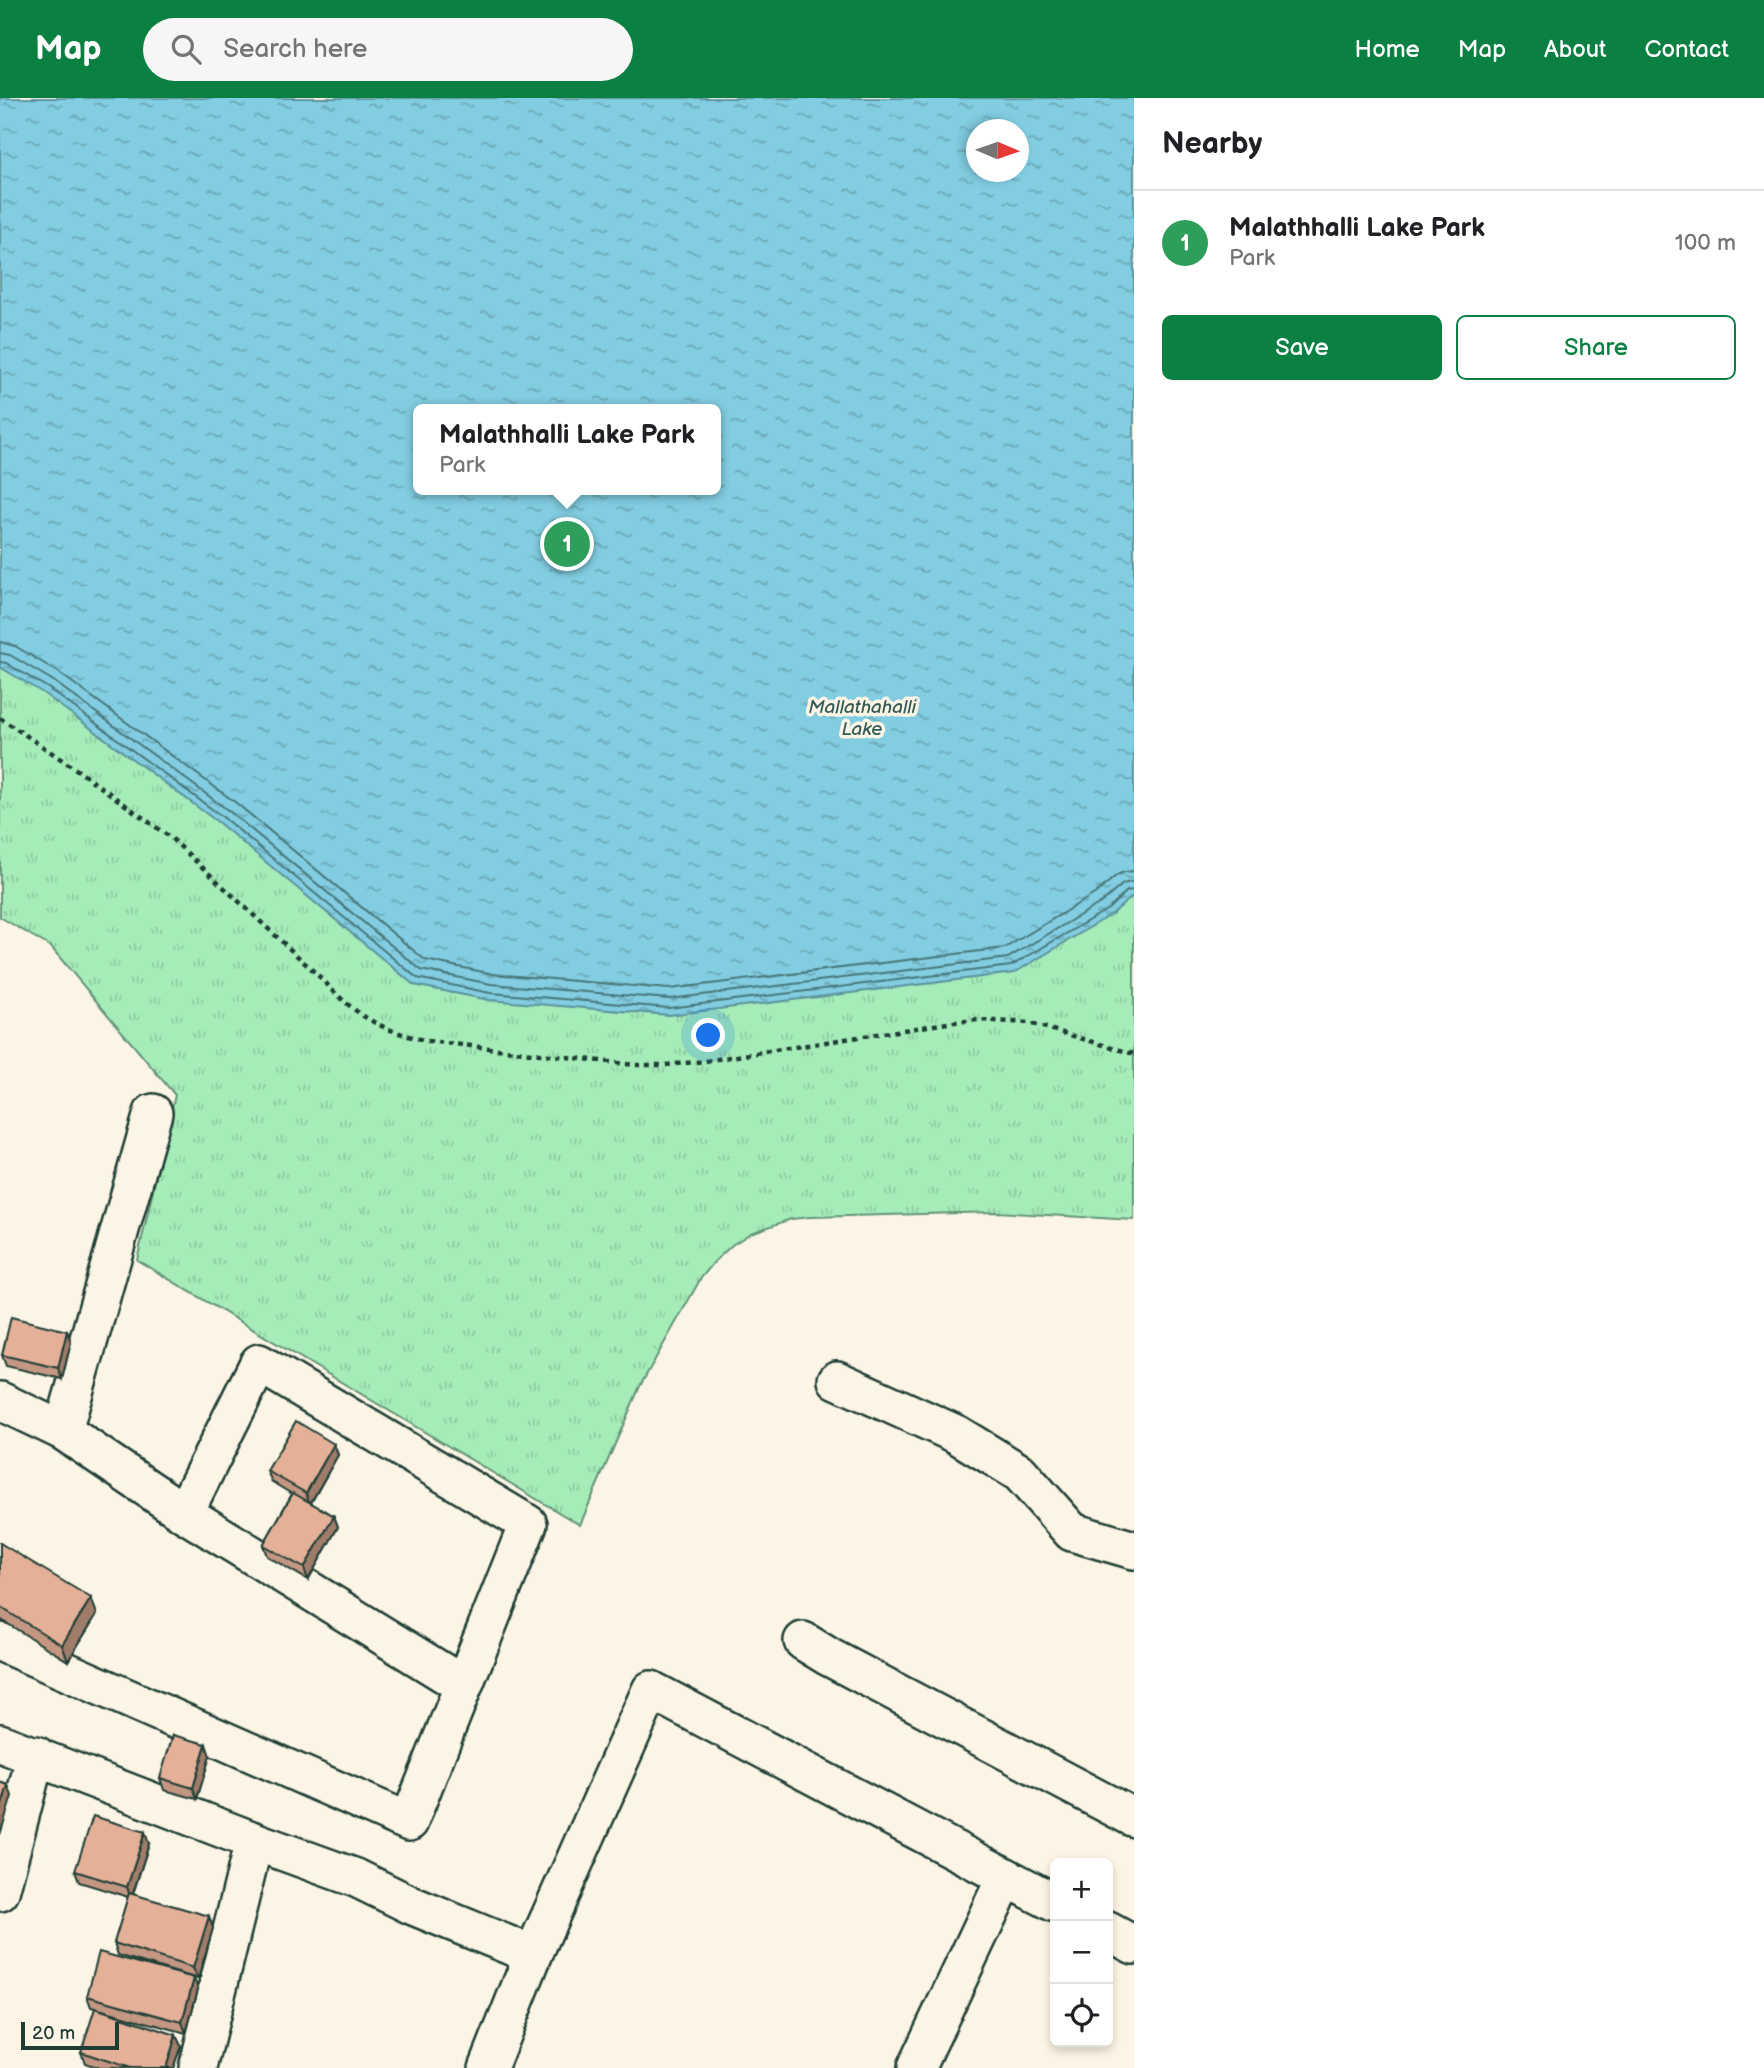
<!DOCTYPE html>
<html lang="en">
<head>
<meta charset="utf-8">
<style>
  :root { --surface:#fff; --page:#f6f6f6; --text:#202124; --muted:#757577; --line:#e0e0e0; --accent:#0b8043 }
  body { margin:0; font-family:"Balsamiq Sans",sans-serif; background:var(--page); color:var(--text) }
  .controls { position:absolute; right:21px; bottom:21px; display:grid; overflow:hidden; border-radius:10px; box-shadow:0 4px 10px #0003 }
  .controls button { width:63px; height:63px; display:grid; place-items:center; padding:0; border:0; border-bottom:2px solid var(--line); background:var(--surface); color:var(--text); font:35px sans-serif }
  .compass { position:absolute; left:966px; top:21px; width:63px; height:63px; border-radius:50%; background:var(--surface); box-shadow:0 4px 10px #0003; rotate:92deg }
  .scale { position:absolute; left:21px; bottom:18px; width:98px; box-sizing:border-box; padding-left:7px; border:4px solid #1f3d34; border-top:0; font-size:19px; line-height:24px; white-space:nowrap; color:#1f3d34; -webkit-text-stroke:5px #fcf5e5; paint-order:stroke }
  .you { position:absolute; left:709px; top:938px; width:24px; height:24px; margin:-18px; border:5px solid #fff; border-radius:50%; background:#1a73e8; box-shadow:0 0 0 10px #1a73e833 }
  .badge { display:grid; place-items:center; width:46px; height:46px; border-radius:50%; background:var(--accent); color:#fff; font-size:23px; font-weight:700 }
  .pin { position:absolute; translate:-50% -50%; border:4px solid #fff; box-shadow:0 2px 7px #0006 }
  .popup { position:absolute; left:413px; top:306px; width:308px; height:91px; box-sizing:border-box; display:grid; place-content:center; border-radius:10px; background:var(--surface); filter:drop-shadow(0 2px 5px #0005); font-size:23px; white-space:nowrap; color:var(--muted) }
  .popup b { font-size:26px; color:var(--text) }
  .popup::after { content:''; position:absolute; left:50%; top:100%; margin-left:-14px; border:14px solid transparent; border-top-color:var(--surface) }
  .list { margin:0; padding:0; list-style:none }
  h2 { display:flex; justify-content:space-between; align-items:center; height:91px; margin:0; padding:0 28px; font-size:30px }
  h2 small { font-size:23px; font-weight:400; color:var(--muted) }
  .list li { display:grid; grid-template-columns:46px 1fr auto; gap:21px; align-items:center; box-sizing:border-box; height:105px; padding:0 28px; border-top:2px solid var(--line) }
  .list b { display:block; font-size:26px; white-space:nowrap }
  .list p { margin:0; font-size:23px; white-space:nowrap; color:var(--muted) }
  .list em { font-size:23px; font-style:normal; color:var(--muted) }
  .actions { display:flex; gap:14px; padding:21px 28px }
  .actions a { flex:1; padding:16px 0; border:2px solid var(--accent); border-radius:10px; text-align:center; font-size:24px; color:var(--accent) }
  .actions .main { background:var(--accent); color:#fff }
  .icon { flex:none; width:38px; height:38px; fill:none; stroke:currentColor; stroke-width:2; stroke-linecap:round; stroke-linejoin:round }
  .map { position:relative; flex:none; width:1134px; height:1970px; overflow:hidden }
  header { display:flex; align-items:center; gap:42px; box-sizing:border-box; height:98px; padding:0 35px; background:var(--accent); color:#fff }
  header strong { font-size:33px }
  nav { display:flex; gap:38px; margin-inline-start:auto; font-size:24px }
  .search { width:490px; height:63px; background:var(--page); display:flex; align-items:center; gap:18px; box-sizing:border-box; padding:0 24px; border-radius:38px; color:var(--muted); font-size:26px }
  main { display:flex }
  aside { flex:1; background:var(--surface) }
  .map>svg:first-child { display:block }
</style>
</head>
<body>
<header>
<strong>Map</strong>
<div class="search"><svg class="icon" aria-label="search" viewBox="0 0 24 24"><circle cx="10" cy="10" r="6"/><path d="M15 15l6 6"/></svg>Search here</div>
<nav><a>Home</a><a>Map</a><a>About</a><a>Contact</a></nav>
</header>
<main>
<div class="map">
<svg width="1134" height="1970" viewBox="0 0 1134 1970">
  <defs>
    <pattern id="park-tufts" width="24" height="20" patternUnits="userSpaceOnUse" patternTransform="scale(1.75)"><rect width="24" height="20" fill="#a6ecb8"/><path d="M3 7l-1-3M5 7V3M7 7l1-3M15 17l-1-3M17 17v-4M19 17l1-3" fill="none" stroke="#8ecb9f"/></pattern>
    <pattern id="water-ripples" width="26" height="14" patternUnits="userSpaceOnUse" patternTransform="scale(1.75)"><rect width="26" height="14" fill="#82cde1"/><path d="M2 4q2-2 4 0t4 0M15 11q2-2 4 0t4 0" fill="none" stroke="#6aa8b7"/></pattern>
  </defs>
  <rect width="100%" height="100%" fill="#fcf5e5"/>
  <filter id="ink" filterUnits="userSpaceOnUse"><feTurbulence type="fractalNoise" baseFrequency=".0143" numOctaves="2"/><feDisplacementMap in="SourceGraphic" scale="14" xChannelSelector="R" yChannelSelector="G"/><feConvolveMatrix kernelMatrix="1 2 1 2 8 2 1 2 1" color-interpolation-filters="sRGB"/></filter>
  <g filter="url(#ink)">
    <!-- park -->
    <path fill="url(#park-tufts)" stroke="#629476" stroke-width="2" fill-rule="evenodd" d="M 0,0 L 1134,0 L 1134,1122 L 997,1114 L 811,1119 L 791,1121 L 751,1135 L 732,1147 L 715,1163 L 701,1180 L 640,1288 L 580,1427 L 137,1162 L 175,997 L 51,849 L 0,819 ZM 976,32 L 1018,32 L 1018,74 L 976,74 ZM 418,311 L 716,311 L 716,392 L 418,392 Z"/>
    <!-- water -->
    <path fill="url(#water-ripples)" stroke="#5a939c" stroke-width="2" fill-rule="evenodd" d="M 0,0 L 1134,0 L 1134,797 L 1112,816 L 1014,875 L 669,917 L 489,902 L 414,887 L 219,725 L 43,595 L 0,569 ZM 976,32 L 1018,32 L 1018,74 L 976,74 ZM 418,311 L 716,311 L 716,392 L 418,392 Z"/>
    <g fill="none" stroke-linecap="round" stroke-linejoin="round">
      <!-- shore -->
      <g stroke="#477779" stroke-width="2">
        <path d="M 0,544 L 15,548 L 58,574 L 235,704 L 425,862 L 493,876 L 669,891 L 1005,850 L 1096,795 L 1117,777 L 1124,774 L 1134,773"/>
        <path d="M 0,555 L 10,557 L 52,582 L 229,713 L 421,872 L 491,886 L 669,901 L 1008,860 L 1102,804 L 1123,786 L 1134,783"/>
        <path d="M 0,564 L 6,565 L 48,590 L 224,720 L 417,880 L 490,895 L 669,910 L 1011,868 L 1108,811 L 1127,793 L 1134,792"/>
      </g>
      <!-- minor casing -->
      <g stroke="#1f3d34" stroke-width="42">
        <g id="minor">
          <path d="M 837,1282 L 956,1336 L 1020,1375 L 1072,1434 L 1134,1452"/>
          <path d="M 0,1303 L 63,1333 L 184,1415 L 463,1587"/>
          <path d="M 63,1333 L 153,1015"/>
          <path d="M 803,1543 L 829,1559 L 1134,1720"/>
          <path d="M 0,1544 L 409,1724 L 528,1426 L 259,1265 L 184,1415"/>
          <path d="M 0,1645 L 254,1743 L 356,1780 L 411,1807 L 533,1857"/>
          <path d="M 0,1794 L 36,1657"/>
          <path d="M 1108,1833 L 1134,1847"/>
          <path d="M 198,1970 L 254,1743"/>
          <path d="M 488,1970 L 533,1857 L 651,1592 L 1055,1805"/>
          <path d="M 916,1970 L 1006,1779"/>
        </g>
      </g>
      <!-- path -->
      <path stroke="#1f3d34" stroke-width="4.5" stroke-dasharray="5 5" stroke-linecap="butt" d="M 0,620 L 73,669 L 171,740 L 323,882 C 356,918 380,932 428,943 L 635,967 L 665,967 L 705,963 L 954,924 L 978,922 L 1029,925 L 1134,956"/>
      <!-- minor -->
      <use href="#minor" stroke="#fcf5e5" stroke-width="37"/>
    </g>
    <!-- wall -->
    <g fill="#c49783" stroke="#1f3d34" stroke-width="2">
      <path d="M 67,1233 L 71,1244 L 62,1281 L 6,1268 L 2,1257 Z"/>
      <path d="M 334,1346 L 338,1357 L 311,1405 L 334,1418 L 338,1429 L 308,1482 L 267,1458 L 263,1447 L 292,1396 L 272,1384 L 267,1373 Z"/>
      <path d="M 0,1445 L 97,1516 L 68,1563 L 0,1521 Z"/>
      <path d="M 210,1658 L 197,1701 L 164,1692 L 160,1680 Z"/>
      <path d="M 149,1746 L 133,1796 L 213,1830 L 198,1881 L 118,1857 L 114,1845 L 128,1799 L 79,1784 L 75,1773 Z"/>
      <path d="M 198,1891 L 186,1935 L 91,1909 L 87,1898 Z"/>
      <path d="M 181,1948 L 173,1970 L 99,1970 L 85,1965 L 81,1954 Z"/>
    </g>
    <!-- shaded-wall -->
    <g fill="#a07b6a" stroke="#1f3d34" stroke-width="2">
      <path d="M 67,1233 L 71,1244 L 62,1281 L 58,1270 Z"/>
      <path d="M 334,1346 L 338,1357 L 310,1406 L 306,1395 Z"/>
      <path d="M 334,1418 L 338,1429 L 308,1482 L 304,1470 Z"/>
      <path d="M 91,1500 L 97,1516 L 68,1563 L 62,1547 Z"/>
      <path d="M 206,1646 L 210,1658 L 197,1701 L 193,1690 Z"/>
      <path d="M 8,1687 L 12,1698 L 0,1737 L 0,1713 Z"/>
      <path d="M 145,1734 L 149,1746 L 131,1801 L 127,1789 Z"/>
      <path d="M 209,1818 L 213,1830 L 198,1881 L 193,1870 Z"/>
      <path d="M 194,1880 L 198,1891 L 186,1935 L 182,1924 Z"/>
      <path d="M 176,1937 L 181,1948 L 173,1970 L 166,1970 Z"/>
    </g>
    <!-- building -->
    <g fill="#e4b098" stroke="#1f3d34" stroke-width="2">
      <path d="M 11,1219 L 67,1233 L 58,1270 L 2,1257 Z"/>
      <path d="M 296,1323 L 334,1346 L 306,1395 L 267,1373 Z"/>
      <path d="M 293,1395 L 334,1418 L 304,1470 L 263,1447 Z"/>
      <path d="M 0,1445 L 91,1500 L 62,1547 L 0,1509 Z"/>
      <path d="M 173,1637 L 206,1646 L 193,1690 L 160,1680 Z"/>
      <path d="M 0,1684 L 8,1687 L 0,1713 Z"/>
      <path d="M 93,1718 L 145,1734 L 127,1789 L 75,1773 Z"/>
      <path d="M 129,1795 L 209,1818 L 193,1870 L 114,1845 Z"/>
      <path d="M 99,1854 L 194,1880 L 182,1924 L 87,1898 Z"/>
      <path d="M 95,1910 L 176,1937 L 166,1970 L 130,1970 L 81,1954 Z"/>
    </g>
  </g>
  <g text-anchor="middle" dominant-baseline="central" stroke-width="7" stroke-linejoin="round" paint-order="stroke">
    <!-- water labels -->
    <g font-size="19" font-style="italic" fill="#335a57" stroke="#fcf5e5">
      <text x="862" y="609">Mallathahalli<tspan x="862" dy="22">Lake</tspan></text>
    </g>
  </g>
</svg>
<div class="controls">
<button>+</button>
<button>−</button>
<button><svg class="icon" aria-label="locate" viewBox="0 0 24 24"><circle cx="12" cy="12" r="6"/><path d="M12 2v4M12 18v4M2 12h4M18 12h4"/></svg></button>
</div>
<svg class="compass" viewBox="-18 -18 36 36"><path d="M0-13l5 13h-10z" fill="#e53935"/><path d="M0 13l5-13h-10z" fill="#757577"/></svg>
<div class="scale">20 m</div>
<div class="you"></div>
<div class="pin badge" style="left:567px;top:446px;background:#2e9e5b">1</div>
<div class="popup"><b>Malathhalli Lake Park</b>Park</div>
</div>
<aside>
<h2>Nearby<small></small></h2>
<ul class="list">
<li><span class="badge" style="background:#2e9e5b">1</span><div><b>Malathhalli Lake Park</b><p>Park</p></div><em>100 m</em></li>
</ul>
<div class="actions"><a class="main">Save</a><a>Share</a></div>
</aside>
</main>
</body>
</html>
